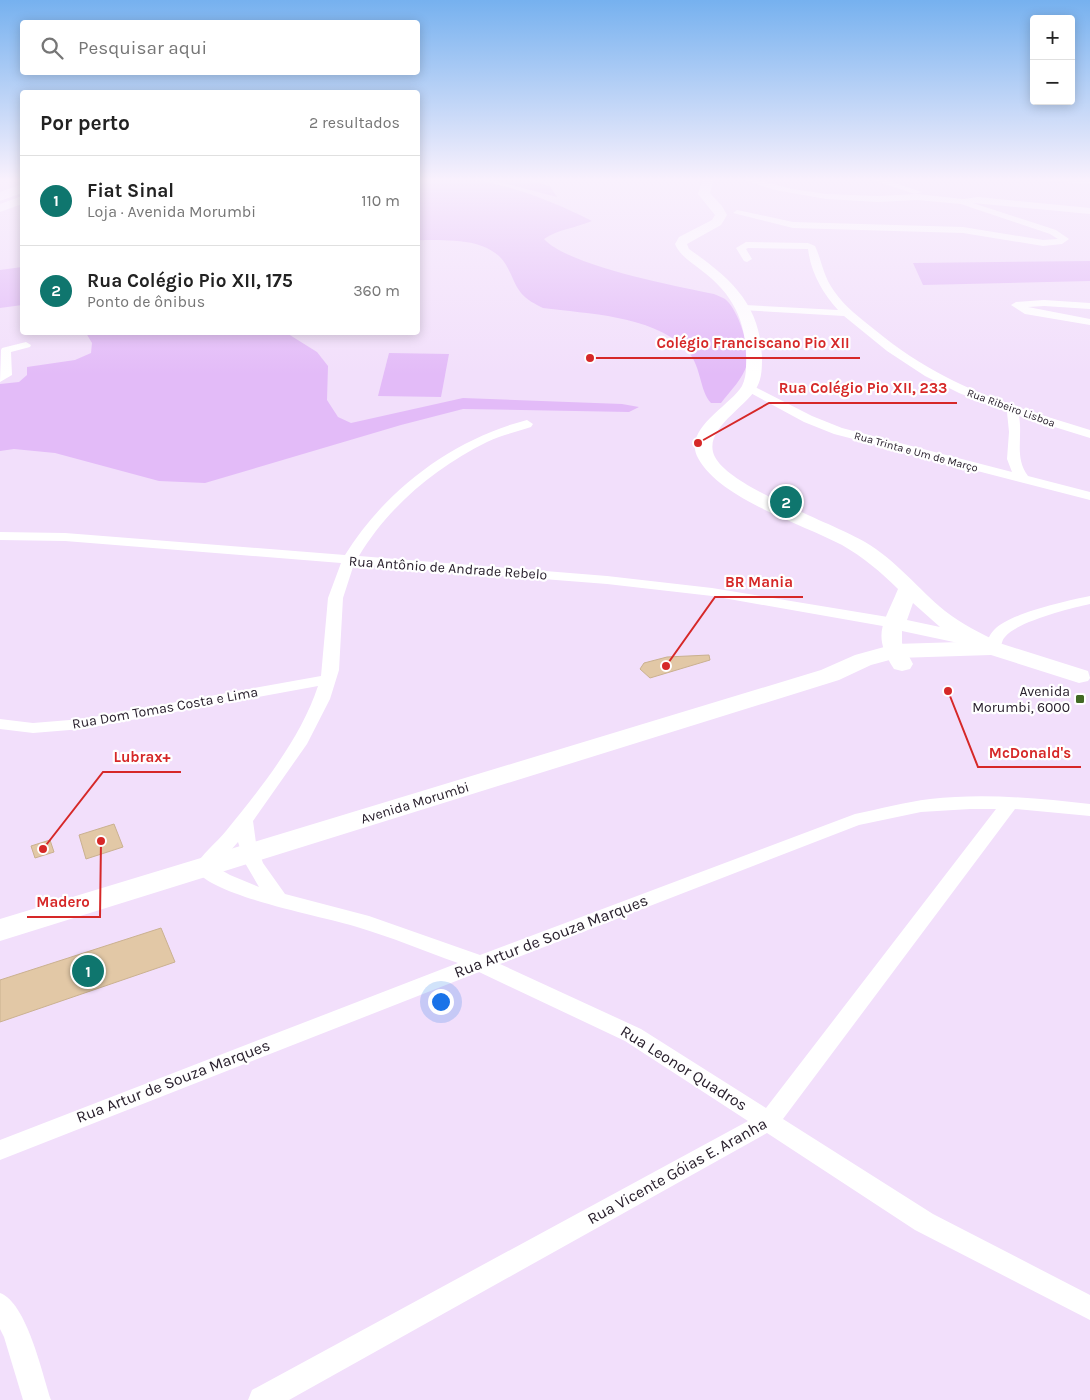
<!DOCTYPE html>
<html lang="pt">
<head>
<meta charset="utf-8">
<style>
  :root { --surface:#fff; --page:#f2f2f2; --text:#222; --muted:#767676; --line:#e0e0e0; --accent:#0f766e }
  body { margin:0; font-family:Karla,sans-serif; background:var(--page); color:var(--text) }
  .controls { position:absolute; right:15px; top:15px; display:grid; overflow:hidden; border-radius:5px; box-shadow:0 2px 12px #0003 }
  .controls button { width:45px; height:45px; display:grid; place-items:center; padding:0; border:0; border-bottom:1px solid var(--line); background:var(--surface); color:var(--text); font:25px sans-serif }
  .you { position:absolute; left:440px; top:1001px; width:18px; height:18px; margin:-12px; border:4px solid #fff; border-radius:50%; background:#1a73e8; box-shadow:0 0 0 8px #1a73e833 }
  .badge { display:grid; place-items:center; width:32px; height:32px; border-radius:50%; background:var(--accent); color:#fff; font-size:16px; font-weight:700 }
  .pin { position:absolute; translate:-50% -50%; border:2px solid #fff; box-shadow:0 1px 5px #0006 }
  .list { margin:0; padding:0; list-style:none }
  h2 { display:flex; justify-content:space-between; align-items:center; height:65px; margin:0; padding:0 20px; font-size:21px }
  h2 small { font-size:16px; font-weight:400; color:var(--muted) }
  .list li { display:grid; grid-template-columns:32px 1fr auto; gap:15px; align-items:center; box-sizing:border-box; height:90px; padding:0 20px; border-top:1px solid var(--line) }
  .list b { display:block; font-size:19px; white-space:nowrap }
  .list p { margin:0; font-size:16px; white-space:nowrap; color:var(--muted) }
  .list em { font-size:16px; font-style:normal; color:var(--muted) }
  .icon { flex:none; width:28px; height:28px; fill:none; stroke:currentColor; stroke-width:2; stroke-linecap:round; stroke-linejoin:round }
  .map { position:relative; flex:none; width:1090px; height:1400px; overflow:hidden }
  .search { position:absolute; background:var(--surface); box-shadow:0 2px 12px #0003; left:20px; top:20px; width:400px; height:55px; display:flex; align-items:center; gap:12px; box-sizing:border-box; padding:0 18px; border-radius:5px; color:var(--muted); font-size:19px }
  .panel { position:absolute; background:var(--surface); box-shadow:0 2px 12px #0003; left:20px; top:90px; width:400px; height:245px; border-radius:5px }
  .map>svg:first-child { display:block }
</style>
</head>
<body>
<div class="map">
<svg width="1090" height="1400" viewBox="0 0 1090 1400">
  <rect width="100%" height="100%" fill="#f2dffb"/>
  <!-- green -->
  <g fill="#e3bbf8">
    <path d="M 418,178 C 478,172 539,194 592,221 C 576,228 558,229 544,239 C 569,266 675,286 714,294 C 718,296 722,297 725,299 C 738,309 751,349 747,364 C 743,379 730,391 721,403 L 711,403 C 699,391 702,364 685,348 C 650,315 588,314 543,308 C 535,304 527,300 521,293 C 512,282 510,266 499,256 C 478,237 443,241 418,240 Z"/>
    <path d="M 484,178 L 519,178 L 550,186 L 557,197 Z"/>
    <path d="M 1090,261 L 1090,281 L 923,285 L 913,263 Z"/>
    <path d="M 22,267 L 22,305 L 0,308 L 0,270 Z"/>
    <path d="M 285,332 L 317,352 L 328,366 L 327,400 L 338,417 L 351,423 L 463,398 L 622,404 L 639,407 L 629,412 L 463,409 L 401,425 L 205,483 L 159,481 L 55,453 L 14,449 L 0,451 L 0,384 L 19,382 L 27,375 L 27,367 L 75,360 L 91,353 L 92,343 L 86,333 Z"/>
    <path d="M 389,353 L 449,354 L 441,397 L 378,396 Z"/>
  </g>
  <!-- building -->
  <g fill="#e2c8a6" stroke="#cab190">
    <path d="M 709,655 L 710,660 L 650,678 L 640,669 L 644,663 L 667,657 Z"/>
    <path d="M 114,824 L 123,847 L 86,859 L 79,835 Z"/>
    <path d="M 50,840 L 54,852 L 35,858 L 31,846 Z"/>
    <path d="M 161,928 L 175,962 L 0,1022 L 0,980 Z"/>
  </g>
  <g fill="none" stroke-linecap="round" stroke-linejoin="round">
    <!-- street -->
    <g fill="#fff" fill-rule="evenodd">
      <path d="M 738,178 L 749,178 L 792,189 L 826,194 L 878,196 L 917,194 L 963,199 L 978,197 L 1090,208 L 1090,214 L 973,203 L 1056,230 L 1069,239 L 1062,244 L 1043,246 L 963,233 L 793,228 L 733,213 L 737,210 L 793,222 L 963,227 L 1043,240 L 1058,239 L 1050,234 L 961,204 L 917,200 L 878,202 L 826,199 L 775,190 Z"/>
      <path d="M 867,178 L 879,178 L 922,192 L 915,194 Z"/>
      <path d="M 1034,178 L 1090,180 L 1090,184 L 1038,180 Z"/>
      <path d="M 746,242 L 808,243 L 815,246 C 822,261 823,276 834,291 C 845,307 860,318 875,330 C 943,386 1008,405 1090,430 L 1090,438 L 1019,416 C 1023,438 1014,457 1028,476 L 1090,492 L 1090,500 L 834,434 L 804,422 L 745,390 L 743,388 L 745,386 L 753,386 L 812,416 L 842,428 L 1012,472 L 1007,459 L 1009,432 L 1007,412 L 959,393 L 925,376 L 887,351 L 844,316 L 741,310 L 741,306 L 745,305 L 838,310 C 822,292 811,273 808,249 L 748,248 L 746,249 L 752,259 L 747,262 L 744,261 L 736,248 Z"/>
      <path d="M 1044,300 L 1090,303 L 1090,309 L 1044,306 L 1028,307 L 1090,319 L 1090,325 L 1025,314 L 1011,305 L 1016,302 Z"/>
      <path d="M 26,342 L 31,345 L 30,347 L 11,352 L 12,375 L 0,382 L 1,350 L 2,348 Z"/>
      <path d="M 527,420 L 533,424 L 531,427 C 517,432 501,435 487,442 C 436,467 388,507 359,556 L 607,576 L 712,588 L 894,618 L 899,620 L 902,623 L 899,626 L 894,628 L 712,596 L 607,584 L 354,564 L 343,598 L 339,670 L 330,699 L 307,744 L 253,821 L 256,843 L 263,863 L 285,894 L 369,916 L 480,955 L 855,814 C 880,809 905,802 930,799 C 983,793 1037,798 1090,804 L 1090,816 L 1015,809 L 783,1119 L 933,1214 L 1090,1295 L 1090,1320 L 915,1230 L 767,1133 L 289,1400 L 248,1400 L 252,1390 L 748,1121 L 625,1041 L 479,972 L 0,1160 L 0,1140 L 458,963 C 424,951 391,937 357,927 C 323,916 211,897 194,868 C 202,854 216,843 226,831 C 261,788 301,738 318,686 L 82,729 L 33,733 L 0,729 L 0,719 L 33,723 L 82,719 L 321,676 L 328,598 L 341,563 L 65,541 L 0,540 L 0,532 L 65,533 L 345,555 C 385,490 453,439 527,420 ZM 970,809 L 996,809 L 766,1108 L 641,1029 L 500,964 L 859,825 L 921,812 ZM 238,842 L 245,863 L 259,887 L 230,875 L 216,867 Z"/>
      <path d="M 1090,596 L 1090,604 C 1071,608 1016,622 1005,637 C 1001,641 1002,647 998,651 L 988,651 L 985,648 C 987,642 989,635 994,630 C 1010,613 1066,601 1090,596 Z"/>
      <path d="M 0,1293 C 27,1303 42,1373 51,1400 L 23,1400 L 4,1337 L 0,1329 Z"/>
    </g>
    <!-- secondary -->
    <path fill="#fff" fill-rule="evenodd" d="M 703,178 L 714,178 L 710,193 L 722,206 L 727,215 L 721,225 L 687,244 L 689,249 C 730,278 760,303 762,357 C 762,367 762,378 757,387 C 747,407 701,430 715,457 C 731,488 831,522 865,542 C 896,560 918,589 945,611 C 962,624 981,634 1001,643 L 1004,648 L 1001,653 L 993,654 L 985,653 L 967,643 L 963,644 L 902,631 L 902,643 L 913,664 L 910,669 L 902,671 L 894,669 C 871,634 884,624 898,589 C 881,572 863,557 842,545 C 801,523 721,500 698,458 C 682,429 730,406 742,386 C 745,380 746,373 746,367 C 748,325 735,295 701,270 C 691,262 680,256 675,244 L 679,237 L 712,220 L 715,215 L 698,194 ZM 913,603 L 940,627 L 907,620 Z"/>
    <!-- primary -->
    <g fill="#fff" fill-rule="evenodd">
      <path d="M 22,196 L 22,204 L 0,212 L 0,204 Z"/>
      <path d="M 993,641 L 1088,671 L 1090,678 L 1088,681 L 1079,683 L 991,655 L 897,658 L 871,665 L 839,680 L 0,941 L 0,919 L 821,670 L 855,655 L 895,644 Z"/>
    </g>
    <!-- highway -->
    <path fill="#fff" fill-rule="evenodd" d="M 22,184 L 22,193 L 0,201 L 0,192 Z"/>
  </g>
  <!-- sky -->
  <linearGradient id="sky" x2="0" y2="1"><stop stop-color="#76b1ef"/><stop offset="0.48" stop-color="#f9f1fd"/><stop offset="1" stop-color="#f9f1fd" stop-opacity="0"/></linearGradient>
  <rect width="1090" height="374" fill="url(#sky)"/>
  <!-- markers -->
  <rect fill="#416924" stroke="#fff" stroke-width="2" x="1075" y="694" width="10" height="10" rx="2.5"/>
  <g text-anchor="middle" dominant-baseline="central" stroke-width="4.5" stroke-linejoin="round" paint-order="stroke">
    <!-- far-street labels -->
    <g font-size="11" fill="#29202d" stroke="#fff">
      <text transform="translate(1011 408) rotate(20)">Rua Ribeiro Lisboa</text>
      <text transform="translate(916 452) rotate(15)">Rua Trinta e Um de Março</text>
    </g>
    <!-- street labels -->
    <g font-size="14" fill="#29202d" stroke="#fff">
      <text transform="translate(448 568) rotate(4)">Rua Antônio de Andrade Rebelo</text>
      <text transform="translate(165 708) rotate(-10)">Rua Dom Tomas Costa e Lima</text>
      <text transform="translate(415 803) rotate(-17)">Avenida Morumbi</text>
    </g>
    <!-- poi labels -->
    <g font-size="14" fill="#29202d" stroke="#fff" text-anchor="end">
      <text x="1070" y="691">Avenida<tspan x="1070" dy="16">Morumbi, 6000</tspan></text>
    </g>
    <!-- near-street labels -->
    <g font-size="16" fill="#29202d" stroke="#fff">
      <text transform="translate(551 936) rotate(-21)">Rua Artur de Souza Marques</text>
      <text transform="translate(684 1068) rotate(32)">Rua Leonor Quadros</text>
      <text transform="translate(173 1081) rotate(-21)">Rua Artur de Souza Marques</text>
      <text transform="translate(677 1171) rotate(-29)">Rua Vicente Góias E. Aranha</text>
    </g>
  </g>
  <!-- callouts -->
  <path fill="none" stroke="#d62828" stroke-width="2" d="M590 358L647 358H860M698 443L769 403H957M666 666L715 597H803M948 691L978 767H1081M43 849L103 772H181M101 841L100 917H27"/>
  <g fill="#d62828" stroke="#fff" stroke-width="2">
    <circle cx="590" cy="358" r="5"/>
    <circle cx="698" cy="443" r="5"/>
    <circle cx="666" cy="666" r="5"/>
    <circle cx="948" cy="691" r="5"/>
    <circle cx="43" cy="849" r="5"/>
    <circle cx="101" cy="841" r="5"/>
  </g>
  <g font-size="15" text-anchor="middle" font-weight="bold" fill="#d62828" stroke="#fff" stroke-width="4.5" stroke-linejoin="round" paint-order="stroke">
    <text x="753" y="348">Colégio Franciscano Pio XII</text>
    <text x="863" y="393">Rua Colégio Pio XII, 233</text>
    <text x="759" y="587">BR Mania</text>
    <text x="1030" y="758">McDonald's</text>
    <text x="142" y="762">Lubrax+</text>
    <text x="63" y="907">Madero</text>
  </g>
</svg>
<div class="controls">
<button>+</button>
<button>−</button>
</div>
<div class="you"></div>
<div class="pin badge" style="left:88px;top:971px">1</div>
<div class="pin badge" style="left:786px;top:502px">2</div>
<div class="search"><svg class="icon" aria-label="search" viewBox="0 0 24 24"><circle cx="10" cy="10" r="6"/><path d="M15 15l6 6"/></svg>Pesquisar aqui</div>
<section class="panel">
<h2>Por perto<small>2 resultados</small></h2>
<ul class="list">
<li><span class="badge">1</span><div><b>Fiat Sinal</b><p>Loja · Avenida Morumbi</p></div><em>110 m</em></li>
<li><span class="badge">2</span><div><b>Rua Colégio Pio XII, 175</b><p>Ponto de ônibus</p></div><em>360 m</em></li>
</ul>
</section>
</div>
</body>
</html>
